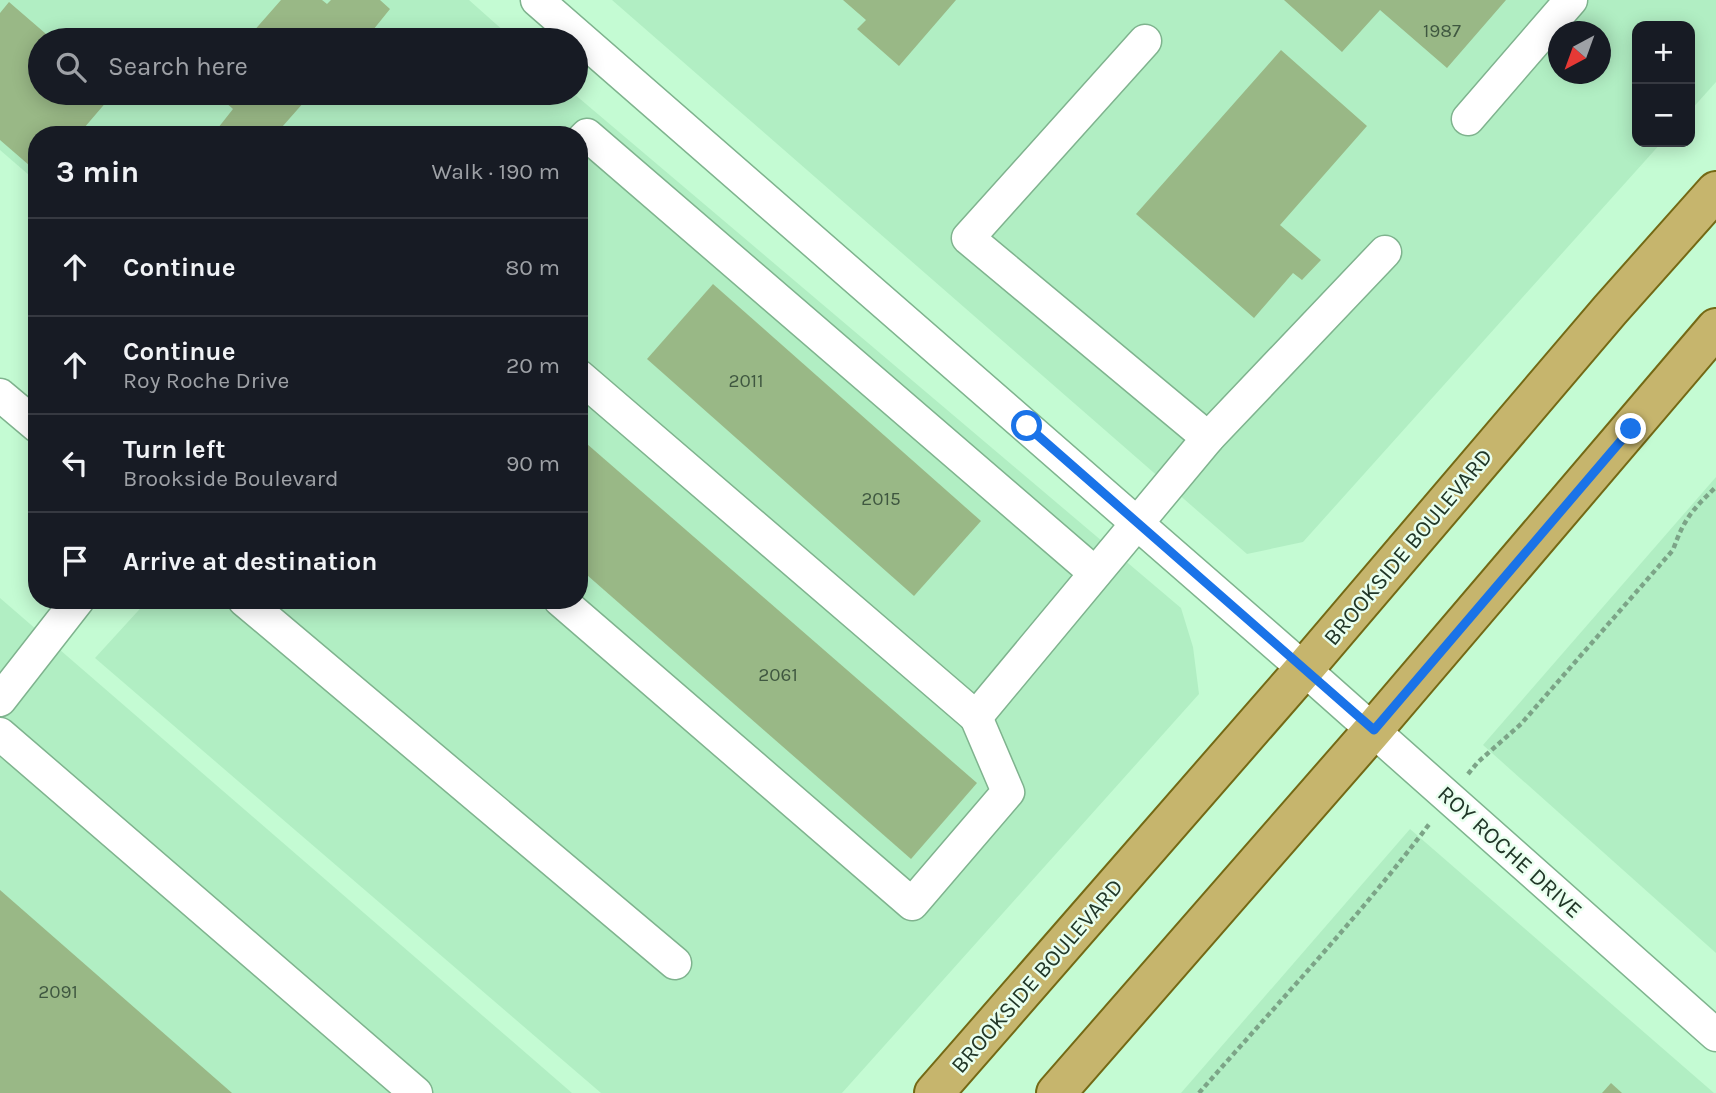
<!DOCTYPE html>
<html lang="en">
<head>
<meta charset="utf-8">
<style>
  :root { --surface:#171b24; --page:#20242c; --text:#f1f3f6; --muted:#9ea1a6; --line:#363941 }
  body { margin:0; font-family:Karla,sans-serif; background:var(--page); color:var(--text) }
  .controls { position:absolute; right:21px; top:21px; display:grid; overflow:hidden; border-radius:14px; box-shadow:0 4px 18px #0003 }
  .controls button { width:63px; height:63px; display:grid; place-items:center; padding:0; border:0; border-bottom:2px solid var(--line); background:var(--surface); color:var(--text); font:35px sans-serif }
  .compass { position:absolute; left:1548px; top:21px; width:63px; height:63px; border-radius:50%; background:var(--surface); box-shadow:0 4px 18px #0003; rotate:221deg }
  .stop { position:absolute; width:21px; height:21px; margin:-16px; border:5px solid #1a73e8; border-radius:50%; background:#fff }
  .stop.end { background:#1a73e8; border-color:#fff; box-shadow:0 2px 7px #0008 }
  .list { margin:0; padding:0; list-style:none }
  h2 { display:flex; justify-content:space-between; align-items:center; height:91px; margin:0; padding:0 28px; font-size:30px }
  h2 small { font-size:23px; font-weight:400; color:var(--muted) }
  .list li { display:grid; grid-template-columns:46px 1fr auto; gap:21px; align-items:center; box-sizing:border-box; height:98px; padding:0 28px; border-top:2px solid var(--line) }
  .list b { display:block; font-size:26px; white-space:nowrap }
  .list p { margin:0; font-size:23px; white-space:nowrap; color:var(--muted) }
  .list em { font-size:23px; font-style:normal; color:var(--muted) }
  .icon { flex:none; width:38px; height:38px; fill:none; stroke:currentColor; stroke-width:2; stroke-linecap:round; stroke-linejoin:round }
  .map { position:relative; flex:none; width:1716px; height:1093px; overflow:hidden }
  .search { position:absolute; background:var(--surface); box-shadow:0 4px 18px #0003; left:28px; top:28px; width:560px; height:77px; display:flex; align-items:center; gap:18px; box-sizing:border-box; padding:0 24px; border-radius:38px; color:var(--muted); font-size:26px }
  .panel { position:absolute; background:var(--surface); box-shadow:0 4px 18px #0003; left:28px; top:126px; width:560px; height:483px; border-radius:28px }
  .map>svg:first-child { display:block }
</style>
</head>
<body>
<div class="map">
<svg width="1716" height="1093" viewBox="0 0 1716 1093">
  <rect width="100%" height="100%" fill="#c4fbd3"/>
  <!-- built -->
  <g fill="#b1eec3" fill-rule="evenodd">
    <path d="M 0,0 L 469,0 L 514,40 L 40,40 L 40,93 L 573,93 L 1181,608 L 1193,647 L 1199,694 L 842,1093 L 601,1093 L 95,658 L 148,600 L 579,600 L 579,135 L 37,135 L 37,182 L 0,150 Z"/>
    <path d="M 612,0 L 1716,0 L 1716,82 L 1690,111 L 1690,26 L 1637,26 L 1637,142 L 1662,142 L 1303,542 L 1247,554 ZM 1558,32 L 1600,32 L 1600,74 L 1558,74 Z"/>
    <path d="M 1716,477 L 1716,953 L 1483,745 Z"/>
    <path d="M 0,598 L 572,1093 L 0,1093 Z"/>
    <path d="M 1410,829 L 1714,1093 L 1181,1093 Z"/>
  </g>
  <!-- building -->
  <g fill="#99b886">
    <path d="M 281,0 L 322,0 L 327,4 L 331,0 L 380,0 L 390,9 L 365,40 L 360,36 L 357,40 L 246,40 Z"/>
    <path d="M 843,0 L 956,0 L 899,66 L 857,29 L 866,20 Z"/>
    <path d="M 1284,0 L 1506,0 L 1447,68 L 1380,10 L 1342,52 Z"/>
    <path d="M 9,2 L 53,40 L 40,40 L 40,93 L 114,93 L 78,135 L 37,135 L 37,172 L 0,140 L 0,13 Z"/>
    <path d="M 1281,50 L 1367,126 L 1280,225 L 1321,260 L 1302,280 L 1293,273 L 1254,318 L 1136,214 Z"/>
    <path d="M 215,93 L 312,93 L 275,135 L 225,135 L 218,128 L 233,109 Z"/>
    <path d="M 713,284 L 981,521 L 914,596 L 647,359 Z"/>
    <path d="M 579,437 L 977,783 L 911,859 L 579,568 Z"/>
    <path d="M 0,890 L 232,1093 L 0,1093 Z"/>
    <path d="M 1611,1083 L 1622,1093 L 1602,1093 Z"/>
  </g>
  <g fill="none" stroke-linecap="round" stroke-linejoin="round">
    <!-- minor casing -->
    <g stroke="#7fb38e" stroke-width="35">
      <g id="minor">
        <path d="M 537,0 L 1304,669 L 1716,1035"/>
        <path d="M 1145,41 L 968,238 L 1208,438"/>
        <path d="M 1468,119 L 1571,0"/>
        <path d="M 579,143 L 587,135 L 1095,573"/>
        <path d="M 579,376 L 976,717 L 1208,438 L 1385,252"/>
        <path d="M 0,395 L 37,426"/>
        <path d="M 244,600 L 675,963"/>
        <path d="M 560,600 L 912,904 L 1008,792 L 976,717"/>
        <path d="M 0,700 L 78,600"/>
        <path d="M 0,734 L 416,1093"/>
      </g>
    </g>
    <!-- major casing -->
    <g stroke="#746915" stroke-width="42">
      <g id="major">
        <path d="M 934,1093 L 1304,669 L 1610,310 L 1716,191"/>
        <path d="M 1056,1093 L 1373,730 L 1716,328"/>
      </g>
    </g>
    <!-- path -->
    <g stroke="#7ca487" stroke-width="4.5" stroke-dasharray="5 3.5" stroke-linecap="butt">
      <path d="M 1468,774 L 1478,762 L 1521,724 L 1673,550 C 1684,519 1692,510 1716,487"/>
      <path d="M 1199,1093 C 1277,1004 1359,917 1430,823"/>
    </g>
    <!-- minor -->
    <use href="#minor" stroke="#fff" stroke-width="32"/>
    <!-- major -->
    <use href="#major" stroke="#c6b56d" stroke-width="38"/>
  </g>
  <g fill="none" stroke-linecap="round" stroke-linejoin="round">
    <!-- route -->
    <path stroke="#1a73e8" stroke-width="9" d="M 1027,426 L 1374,730 L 1631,429"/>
  </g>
  <g text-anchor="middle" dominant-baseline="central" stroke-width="5" stroke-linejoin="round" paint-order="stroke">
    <!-- number labels -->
    <g font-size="19" fill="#3f5740">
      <text x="1442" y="31">1987</text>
      <text x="746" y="381">2011</text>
      <text x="881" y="499">2015</text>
      <text x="778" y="675">2061</text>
      <text x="58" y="992">2091</text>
    </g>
    <!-- street labels -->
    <g font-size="23" fill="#213728" stroke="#e9ffef">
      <text transform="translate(1408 547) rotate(-50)">BROOKSIDE BOULEVARD</text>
      <text transform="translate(1510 852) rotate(42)">ROY ROCHE DRIVE</text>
      <text transform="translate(1037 976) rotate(-49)">BROOKSIDE BOULEVARD</text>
    </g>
  </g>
</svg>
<div class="controls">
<button>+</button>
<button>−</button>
</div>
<svg class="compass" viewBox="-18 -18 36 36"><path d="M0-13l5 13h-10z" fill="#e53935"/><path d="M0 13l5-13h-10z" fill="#9ea1a6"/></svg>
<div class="stop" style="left:1027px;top:426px"></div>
<div class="stop end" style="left:1631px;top:429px"></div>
<div class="search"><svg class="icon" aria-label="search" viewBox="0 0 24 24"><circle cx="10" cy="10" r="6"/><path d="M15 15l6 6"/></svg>Search here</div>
<section class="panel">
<h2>3 min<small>Walk · 190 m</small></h2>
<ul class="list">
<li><svg class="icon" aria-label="ahead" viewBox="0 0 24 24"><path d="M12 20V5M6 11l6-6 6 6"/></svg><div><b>Continue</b></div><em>80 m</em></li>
<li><svg class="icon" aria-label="ahead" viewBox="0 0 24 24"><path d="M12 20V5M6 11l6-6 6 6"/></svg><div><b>Continue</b><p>Roy Roche Drive</p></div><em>20 m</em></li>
<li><svg class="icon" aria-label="left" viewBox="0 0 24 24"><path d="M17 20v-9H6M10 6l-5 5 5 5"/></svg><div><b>Turn left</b><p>Brookside Boulevard</p></div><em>90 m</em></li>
<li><svg class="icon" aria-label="arrive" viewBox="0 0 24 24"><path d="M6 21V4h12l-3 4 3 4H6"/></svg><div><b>Arrive at destination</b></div></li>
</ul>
</section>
</div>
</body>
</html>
